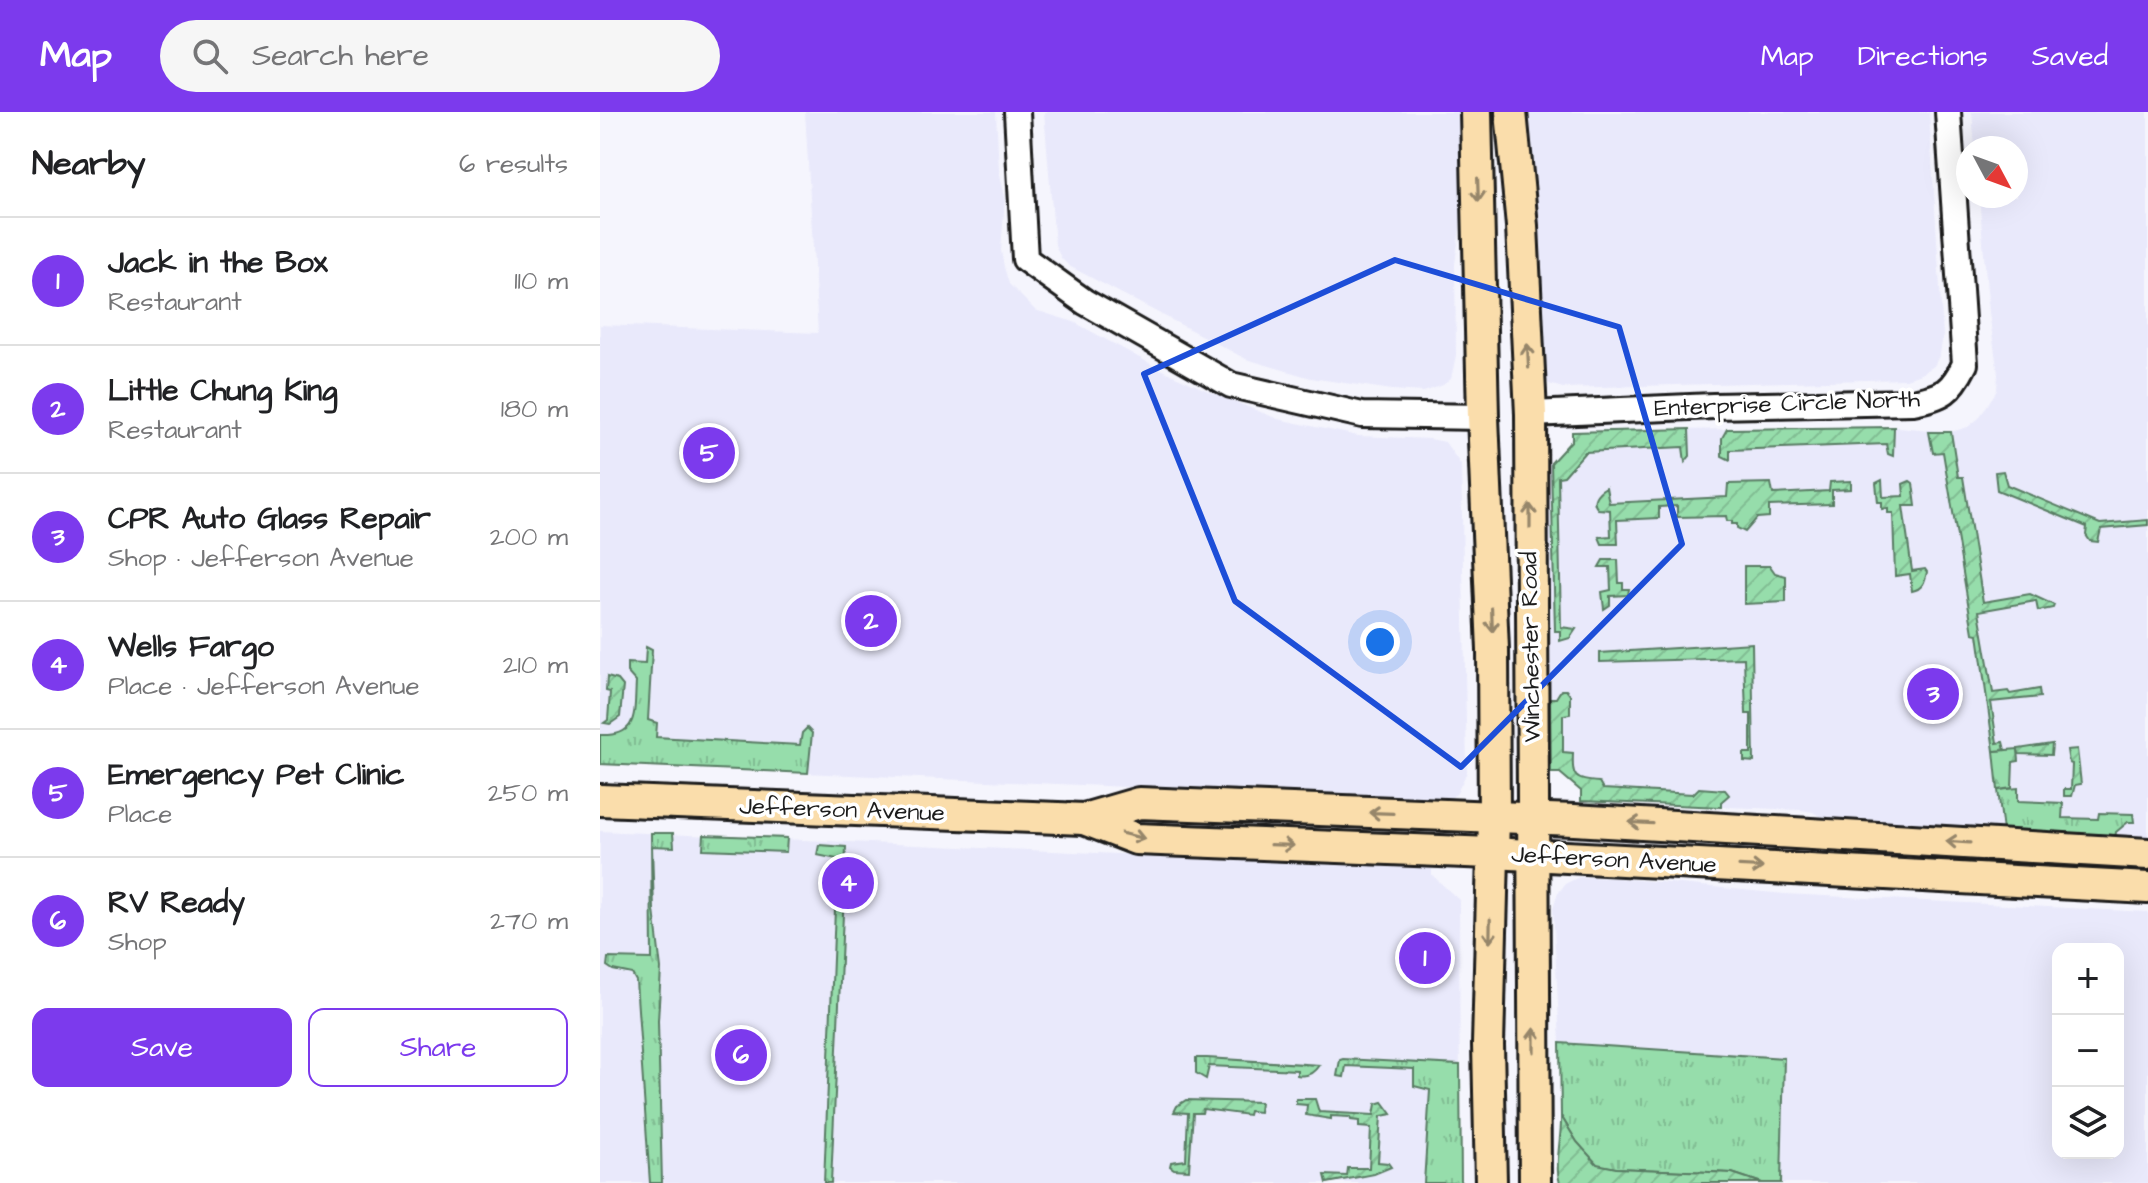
<!DOCTYPE html>
<html lang="en">
<head>
<meta charset="utf-8">
<style>
  :root { --surface:#fff; --page:#f6f6f6; --text:#202124; --muted:#757577; --line:#e0e0e0; --accent:#7c3aed }
  body { margin:0; font-family:"Architects Daughter",sans-serif; background:var(--page); color:var(--text) }
  .controls { position:absolute; right:24px; bottom:24px; display:grid; overflow:hidden; border-radius:16px; box-shadow:0 8px 32px #0002 }
  .controls button { width:72px; height:72px; display:grid; place-items:center; padding:0; border:0; border-bottom:2px solid var(--line); background:var(--surface); color:var(--text); font:40px sans-serif }
  .compass { position:absolute; left:1356px; top:24px; width:72px; height:72px; border-radius:50%; background:var(--surface); box-shadow:0 8px 32px #0002; rotate:131deg }
  .you { position:absolute; left:780px; top:530px; width:28px; height:28px; margin:-20px; border:6px solid #fff; border-radius:50%; background:#1a73e8; box-shadow:0 0 0 12px #1a73e833 }
  .badge { display:grid; place-items:center; width:52px; height:52px; border-radius:50%; background:var(--accent); color:#fff; font-size:26px; font-weight:700 }
  .pin { position:absolute; translate:-50% -50%; border:4px solid #fff; box-shadow:0 2px 8px #0006 }
  .list { margin:0; padding:0; list-style:none }
  h2 { display:flex; justify-content:space-between; align-items:center; height:104px; margin:0; padding:0 32px; font-size:34px }
  h2 small { font-size:26px; font-weight:400; color:var(--muted) }
  .list li { display:grid; grid-template-columns:52px 1fr auto; gap:24px; align-items:center; box-sizing:border-box; height:128px; padding:0 32px; border-top:2px solid var(--line) }
  .list b { display:block; font-size:30px; white-space:nowrap }
  .list p { margin:0; font-size:26px; white-space:nowrap; color:var(--muted) }
  .list em { font-size:26px; font-style:normal; color:var(--muted) }
  .actions { display:flex; gap:16px; padding:24px 32px }
  .actions a { flex:1; padding:18px 0; border:2px solid var(--accent); border-radius:16px; text-align:center; font-size:28px; color:var(--accent) }
  .actions .main { background:var(--accent); color:#fff }
  .icon { flex:none; width:44px; height:44px; fill:none; stroke:currentColor; stroke-width:2; stroke-linecap:round; stroke-linejoin:round }
  .map { position:relative; flex:none; width:1548px; height:1071px; overflow:hidden }
  header { display:flex; align-items:center; gap:48px; box-sizing:border-box; height:112px; padding:0 40px; background:var(--accent); color:#fff }
  header strong { font-size:38px }
  nav { display:flex; gap:44px; margin-inline-start:auto; font-size:28px }
  .search { width:560px; height:72px; background:var(--page); display:flex; align-items:center; gap:20px; box-sizing:border-box; padding:0 28px; border-radius:44px; color:var(--muted); font-size:30px }
  main { display:flex }
  aside { flex:1; background:var(--surface) }
  .map>svg:first-child { display:block }
</style>
</head>
<body>
<header>
<strong>Map</strong>
<div class="search"><svg class="icon" aria-label="search" viewBox="0 0 24 24"><circle cx="10" cy="10" r="6"/><path d="M15 15l6 6"/></svg>Search here</div>
<nav><a>Map</a><a>Directions</a><a>Saved</a></nav>
</header>
<main>
<aside>
<h2>Nearby<small>6 results</small></h2>
<ul class="list">
<li><span class="badge">1</span><div><b>Jack in the Box</b><p>Restaurant</p></div><em>110 m</em></li>
<li><span class="badge">2</span><div><b>Little Chung King</b><p>Restaurant</p></div><em>180 m</em></li>
<li><span class="badge">3</span><div><b>CPR Auto Glass Repair</b><p>Shop · Jefferson Avenue</p></div><em>200 m</em></li>
<li><span class="badge">4</span><div><b>Wells Fargo</b><p>Place · Jefferson Avenue</p></div><em>210 m</em></li>
<li><span class="badge">5</span><div><b>Emergency Pet Clinic</b><p>Place</p></div><em>250 m</em></li>
<li><span class="badge">6</span><div><b>RV Ready</b><p>Shop</p></div><em>270 m</em></li>
</ul>
<div class="actions"><a class="main">Save</a><a>Share</a></div>
</aside>
<div class="map">
<svg width="1548" height="1071" viewBox="0 0 1548 1071">
  <defs>
    <pattern id="grass-tufts" width="24" height="20" patternUnits="userSpaceOnUse" patternTransform="scale(2)"><rect width="24" height="20" fill="#96ddab"/><path d="M3 7l-1-3M5 7V3M7 7l1-3M15 17l-1-3M17 17v-4M19 17l1-3" fill="none" stroke="#81bd93"/></pattern>
    <pattern id="forest-firs" width="22" height="20" patternUnits="userSpaceOnUse" patternTransform="scale(2)"><rect width="22" height="20" fill="#96ddab"/><path d="M5 1l3.5 6h-7zM16 11l3.5 6h-7z" fill="#81bd93"/></pattern>
    <pattern id="garden-furrows" width="10" height="10" patternUnits="userSpaceOnUse" patternTransform="scale(2)"><rect width="10" height="10" fill="#96ddab"/><path d="M-1 1l2-2M0 10L10 0M9 11l2-2" fill="none" stroke="#81bd93"/></pattern>
  </defs>
  <rect width="100%" height="100%" fill="#f5f5fd"/>
  <filter id="ink" filterUnits="userSpaceOnUse"><feTurbulence type="fractalNoise" baseFrequency=".0125" numOctaves="2"/><feDisplacementMap in="SourceGraphic" scale="16" xChannelSelector="R" yChannelSelector="G"/><feConvolveMatrix kernelMatrix="1 2 1 2 8 2 1 2 1" color-interpolation-filters="sRGB"/></filter>
  <g filter="url(#ink)">
    <!-- built -->
    <g fill="#e9e9fb" fill-rule="evenodd">
      <path d="M 205,0 L 396,0 L 399,58 L 405,86 L 401,139 L 404,155 L 409,172 L 435,198 L 474,210 L 560,257 L 608,279 L 678,307 L 758,324 L 830,327 L 845,330 L 861,353 L 867,660 L 857,681 L 847,689 L 0,652 L 0,213 L 218,221 Z"/>
      <path d="M 444,0 L 860,0 L 864,86 L 855,152 L 856,243 L 851,267 L 843,273 L 824,280 L 792,278 L 711,266 L 646,247 L 469,154 L 461,146 L 455,133 Z"/>
      <path d="M 927,0 L 1329,0 L 1343,224 L 1340,242 L 1334,254 L 1321,262 L 1306,267 L 963,276 L 949,272 L 943,264 L 929,78 Z"/>
      <path d="M 1372,0 L 1548,0 L 1548,727 L 1230,711 L 1213,700 L 1200,698 L 981,689 L 981,679 L 960,661 L 951,661 L 945,351 L 953,351 L 972,328 L 972,320 L 1288,314 L 1351,320 L 1368,315 L 1379,306 L 1397,278 L 1398,262 L 1389,201 L 1379,84 L 1416,84 L 1416,36 L 1375,36 Z"/>
      <path d="M 0,719 L 832,756 L 832,763 L 859,788 L 860,1010 L 834,1071 L 0,1071 Z"/>
      <path d="M 979,765 L 1018,766 L 1185,782 L 1548,800 L 1548,1071 L 1181,1071 L 1183,946 L 960,931 L 953,796 L 957,783 L 965,772 ZM 1458,837 L 1518,837 L 1518,1041 L 1458,1041 Z"/>
    </g>
    <!-- grass -->
    <g fill="url(#grass-tufts)" stroke="#597c64" stroke-width="2">
      <path d="M 46,535 L 52,538 L 48,608 L 57,611 L 56,625 L 200,633 L 202,621 L 207,616 L 212,621 L 208,661 L 0,652 L 0,623 C 39,625 34,601 36,570 L 27,560 L 27,551 L 45,552 Z"/>
      <path d="M 1418,676 L 1418,689 L 1463,691 L 1462,706 L 1498,707 L 1499,701 L 1533,702 L 1534,710 L 1528,710 L 1516,720 L 1515,726 L 1403,719 L 1398,678 Z"/>
      <path d="M 51,721 L 73,721 L 74,735 L 52,734 L 54,798 L 61,857 L 58,909 L 62,1071 L 50,1071 L 36,869 L 32,862 L 13,858 L 7,854 L 8,846 L 52,847 Z"/>
      <path d="M 104,723 L 187,726 L 186,740 L 103,737 Z"/>
      <path d="M 219,733 L 246,735 L 231,1071 L 224,1071 L 237,747 L 217,743 Z"/>
      <path d="M 960,931 L 1184,946 L 1181,1071 L 1162,1071 L 1132,1061 L 1016,1056 L 997,1053 L 977,1030 L 961,1004 Z"/>
      <path d="M 596,946 L 607,946 L 719,953 C 714,961 706,965 697,963 L 697,958 L 609,954 L 606,967 L 596,961 Z"/>
      <path d="M 743,947 L 860,953 L 861,1071 L 824,1071 L 830,978 L 814,974 L 814,957 L 746,954 L 744,965 L 737,964 L 740,948 Z"/>
    </g>
    <!-- forest -->
    <path fill="url(#forest-firs)" stroke="#597c64" stroke-width="2" d="M 1418,637 L 1419,649 L 1413,650 L 1412,676 L 1398,678 L 1394,639 Z"/>
    <!-- garden -->
    <g fill="url(#garden-furrows)" stroke="#597c64" stroke-width="2">
      <path d="M 1294,315 L 1293,344 L 1288,342 L 1286,332 L 1130,338 L 1130,348 L 1122,344 L 1122,326 L 1127,317 Z"/>
      <path d="M 1089,317 L 1090,344 L 1085,350 L 1083,335 L 985,340 L 964,364 L 958,365 L 961,515 L 976,517 L 970,526 L 960,529 L 960,519 L 955,519 L 951,351 L 972,328 L 972,320 Z"/>
      <path d="M 1329,320 L 1351,320 L 1358,365 L 1363,365 L 1383,490 L 1430,482 L 1454,493 L 1453,496 L 1438,499 L 1436,489 L 1379,499 L 1393,581 L 1408,579 L 1410,582 L 1439,577 L 1440,585 L 1391,590 L 1397,631 L 1403,630 L 1405,638 L 1394,639 L 1378,522 L 1373,521 L 1343,340 L 1333,341 Z"/>
      <path d="M 1403,359 L 1407,373 L 1500,412 L 1548,408 L 1548,413 L 1501,417 L 1498,430 L 1490,429 L 1486,423 L 1487,415 L 1397,378 L 1395,360 Z"/>
      <path d="M 1282,368 L 1283,385 L 1304,384 L 1303,372 L 1310,369 L 1313,371 L 1316,394 L 1303,394 L 1312,459 L 1325,457 L 1327,460 C 1325,469 1323,477 1312,479 L 1310,462 L 1295,464 L 1293,401 L 1288,401 L 1288,396 L 1282,397 L 1282,390 L 1278,390 L 1276,371 Z"/>
      <path d="M 1251,369 L 1251,377 L 1232,378 L 1232,392 L 1169,394 L 1169,405 L 1157,406 L 1145,420 L 1137,416 L 1137,412 L 1132,412 L 1132,409 L 1127,409 L 1126,404 L 1077,405 L 1077,394 L 1059,395 L 1059,406 L 1017,408 L 1018,432 L 1002,432 L 999,425 L 1011,424 L 1010,398 L 998,397 C 990,389 997,380 1006,375 L 1009,391 L 1127,385 L 1128,372 L 1171,371 L 1173,382 L 1229,379 L 1230,370 Z"/>
      <path d="M 1003,448 L 1018,448 L 1019,471 L 1023,471 L 1023,477 L 1029,477 L 1028,483 L 1010,484 L 1010,493 L 1004,497 L 1002,480 L 1011,478 L 1010,455 L 999,455 Z"/>
      <path d="M 1144,454 L 1170,454 L 1175,461 L 1186,464 L 1186,490 L 1144,492 Z"/>
      <path d="M 1152,531 L 1154,650 L 1144,649 L 1144,641 L 1151,641 L 1151,602 L 1146,602 L 1144,546 L 1000,550 L 1000,541 Z"/>
      <path d="M 7,565 L 18,568 L 23,574 L 20,605 L 10,612 L 4,611 L 8,608 L 10,580 L 6,579 Z"/>
      <path d="M 961,578 L 966,578 L 970,583 L 970,602 L 963,603 L 963,640 L 973,641 C 972,666 974,668 999,670 L 1003,677 L 1093,682 L 1099,676 L 1125,678 L 1129,683 L 1121,690 L 1121,695 L 981,689 L 981,679 L 960,661 L 951,661 L 950,586 L 956,586 Z"/>
      <path d="M 1452,632 L 1451,643 L 1419,642 L 1418,637 Z"/>
      <path d="M 1477,637 L 1481,672 L 1475,673 L 1472,684 L 1464,684 L 1464,677 L 1471,677 L 1472,652 L 1469,651 L 1467,638 Z"/>
      <path d="M 696,987 L 715,987 L 719,1000 L 774,1003 L 776,992 L 783,990 L 792,1002 L 781,1004 L 778,1050 L 788,1051 L 791,1055 L 774,1062 L 727,1071 L 725,1063 L 747,1064 L 748,1056 L 769,1056 L 771,1016 L 759,1015 L 759,1009 L 751,1008 L 750,1005 L 731,1004 L 731,1007 L 706,1003 L 707,993 L 696,992 Z"/>
      <path d="M 586,988 L 660,990 L 659,1000 L 649,999 L 648,1003 L 603,997 L 602,1001 L 593,1001 L 589,1058 L 574,1057 L 570,1054 L 571,1050 L 586,1048 L 588,1001 L 574,1000 L 577,994 Z"/>
      <path d="M 961,1004 L 977,1030 L 997,1052 L 1016,1056 L 1132,1061 L 1162,1071 L 960,1071 C 954,1053 962,1025 961,1004 Z"/>
    </g>
    <g fill="none" stroke-linecap="round" stroke-linejoin="round">
      <!-- minor casing -->
      <g stroke="#1c1c1c" stroke-width="30">
        <g id="minor">
          <path d="M 417,0 L 425,147 L 485,190 L 631,273 L 762,303 L 883,305"/>
          <path d="M 931,302 L 1113,294 L 1313,290 C 1344,284 1351,280 1365,252 L 1348,0"/>
        </g>
      </g>
      <!-- major casing -->
      <g stroke="#1c1c1c" stroke-width="36">
        <g id="major">
          <path d="M 876,0 L 883,305 L 893,538 L 894,705 L 888,933 L 891,1071"/>
          <path d="M 911,0 L 922,114 L 931,302 L 935,1071"/>
          <path d="M 0,688 L 484,707 L 539,691 L 974,708 L 1548,742"/>
          <path d="M 484,707 L 536,727 L 891,741 L 1548,776"/>
        </g>
      </g>
      <!-- minor -->
      <use href="#minor" stroke="#fff" stroke-width="24"/>
      <!-- major -->
      <use href="#major" stroke="#faddab" stroke-width="30"/>
    </g>
    <!-- one-way arrows -->
    <defs><path id="oneway-shaft" d="M-6 0H5M1.5-3L5.5 0L1.5 3" fill="none" stroke-width="1.6" stroke-linecap="round" stroke-linejoin="round" transform="scale(2)"/></defs>
    <g stroke="#96866b">
      <use href="#oneway-shaft" transform="translate(878 78) rotate(88)"/>
      <use href="#oneway-shaft" transform="translate(928 244) rotate(-93)"/>
      <use href="#oneway-shaft" transform="translate(930 404) rotate(-90)"/>
      <use href="#oneway-shaft" transform="translate(892 508) rotate(88)"/>
      <use href="#oneway-shaft" transform="translate(781 701) rotate(-178)"/>
      <use href="#oneway-shaft" transform="translate(1041 711) rotate(-177)"/>
      <use href="#oneway-shaft" transform="translate(533 724) rotate(14)"/>
      <use href="#oneway-shaft" transform="translate(1358 730) rotate(-176)"/>
      <use href="#oneway-shaft" transform="translate(682 733) rotate(2)"/>
      <use href="#oneway-shaft" transform="translate(1151 755) rotate(3)"/>
      <use href="#oneway-shaft" transform="translate(890 819) rotate(91)"/>
      <use href="#oneway-shaft" transform="translate(934 928) rotate(-90)"/>
    </g>
  </g>
  <!-- marked area -->
  <path fill="none" stroke="#1d4ed8" stroke-width="6" stroke-linejoin="round" d="M 795,148 L 1019,215 L 1082,432 L 861,655 L 635,489 L 544,262 Z"/>
  <g text-anchor="middle" dominant-baseline="central" stroke-width="7" stroke-linejoin="round" paint-order="stroke">
    <!-- street labels -->
    <g font-size="24" fill="#1c1c1c" stroke="#fff">
      <text transform="translate(1187 292) rotate(-2)">Enterprise Circle North</text>
      <text transform="translate(931 535) rotate(-91)">Winchester Road</text>
      <text transform="translate(242 698) rotate(2)">Jefferson Avenue</text>
      <text transform="translate(1014 748) rotate(3)">Jefferson Avenue</text>
    </g>
  </g>
</svg>
<div class="controls">
<button>+</button>
<button>−</button>
<button><svg class="icon" aria-label="layers" viewBox="0 0 24 24"><path d="M12 4l9 5-9 5-9-5zM3 14l9 5 9-5"/></svg></button>
</div>
<svg class="compass" viewBox="-18 -18 36 36"><path d="M0-13l5 13h-10z" fill="#e53935"/><path d="M0 13l5-13h-10z" fill="#757577"/></svg>
<div class="you"></div>
<div class="pin badge" style="left:825px;top:846px">1</div>
<div class="pin badge" style="left:271px;top:509px">2</div>
<div class="pin badge" style="left:1333px;top:582px">3</div>
<div class="pin badge" style="left:248px;top:771px">4</div>
<div class="pin badge" style="left:109px;top:341px">5</div>
<div class="pin badge" style="left:141px;top:943px">6</div>
</div>
</main>
</body>
</html>
